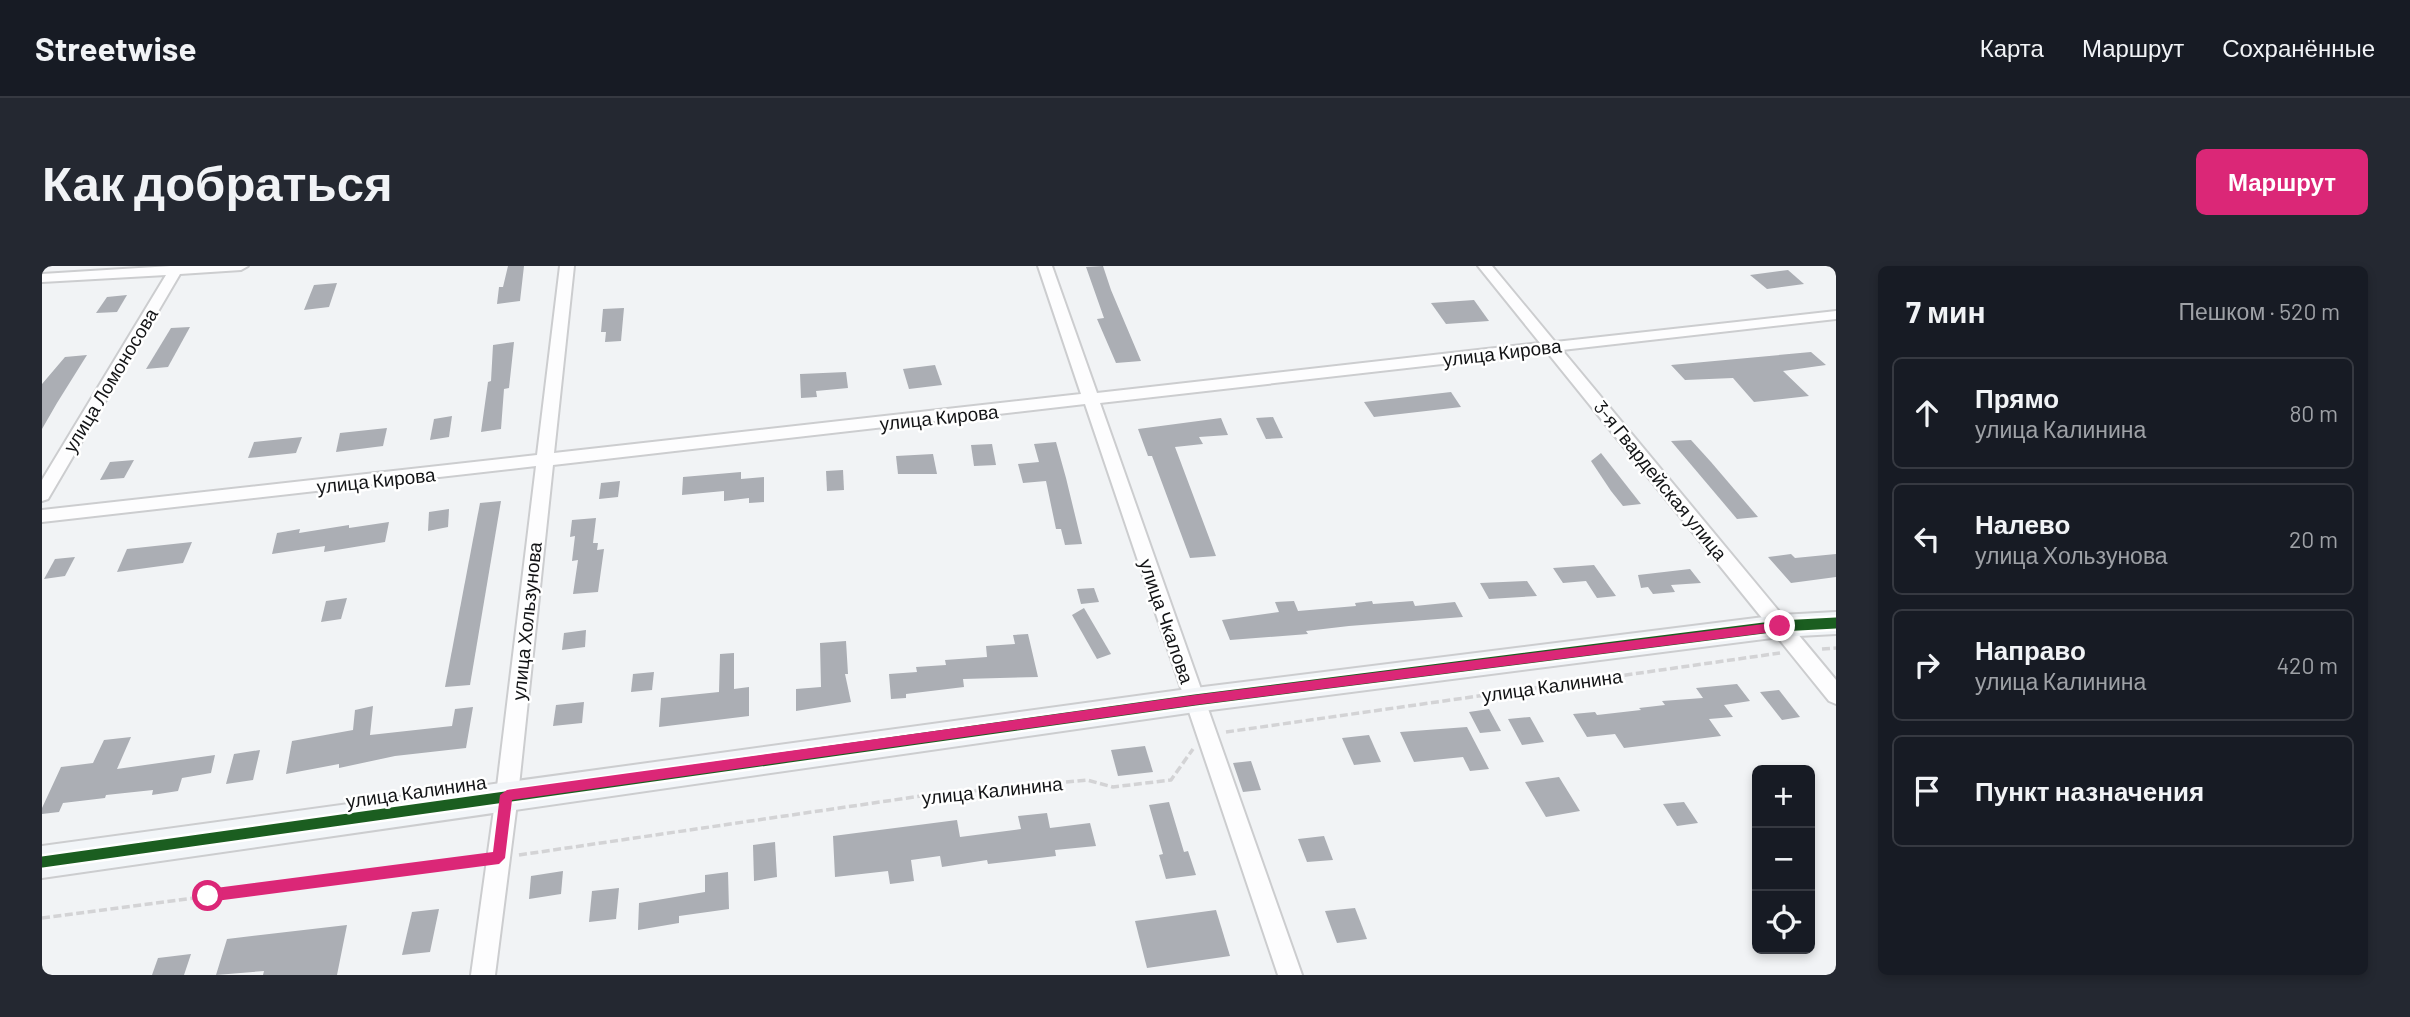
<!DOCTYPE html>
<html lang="ru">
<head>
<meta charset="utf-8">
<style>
  :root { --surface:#171b24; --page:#242831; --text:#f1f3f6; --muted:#9ea1a6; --line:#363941; --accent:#db2777 }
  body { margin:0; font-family:Barlow,sans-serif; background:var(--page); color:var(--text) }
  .controls { position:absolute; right:21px; bottom:21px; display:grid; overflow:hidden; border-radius:10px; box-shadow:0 4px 10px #0003 }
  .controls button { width:63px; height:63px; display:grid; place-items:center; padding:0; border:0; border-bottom:2px solid var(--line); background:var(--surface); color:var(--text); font:35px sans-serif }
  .stop { position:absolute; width:21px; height:21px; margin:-16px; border:5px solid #db2777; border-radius:50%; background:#fff }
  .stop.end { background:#db2777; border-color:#fff; box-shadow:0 2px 7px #0008 }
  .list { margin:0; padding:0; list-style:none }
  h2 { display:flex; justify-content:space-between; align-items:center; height:91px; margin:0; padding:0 28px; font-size:30px }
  h2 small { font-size:23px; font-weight:400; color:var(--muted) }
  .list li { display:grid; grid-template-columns:46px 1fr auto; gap:21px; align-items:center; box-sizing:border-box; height:112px; margin:0 14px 14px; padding:0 14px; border:2px solid var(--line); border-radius:10px }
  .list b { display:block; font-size:26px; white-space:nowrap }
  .list p { margin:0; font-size:23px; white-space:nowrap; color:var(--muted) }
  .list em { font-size:23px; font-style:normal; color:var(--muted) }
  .icon { flex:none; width:38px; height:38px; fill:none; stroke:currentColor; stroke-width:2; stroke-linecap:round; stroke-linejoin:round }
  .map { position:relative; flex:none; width:1794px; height:709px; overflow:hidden; border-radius:10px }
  header { display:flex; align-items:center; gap:42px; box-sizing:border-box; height:98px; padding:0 35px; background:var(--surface); border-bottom:2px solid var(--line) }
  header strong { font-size:33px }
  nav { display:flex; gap:38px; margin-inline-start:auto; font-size:24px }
  .intro { display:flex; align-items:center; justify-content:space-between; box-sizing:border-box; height:168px; padding:0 42px }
  h1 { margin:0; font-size:49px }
  .button { padding:18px 32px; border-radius:10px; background:var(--accent); color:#fff; font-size:24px; font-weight:700 }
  main { display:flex; gap:42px; padding:0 42px }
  aside { flex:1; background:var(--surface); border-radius:10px; box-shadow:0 4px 10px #0003 }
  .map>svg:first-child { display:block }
</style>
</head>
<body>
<header>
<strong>Streetwise</strong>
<nav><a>Карта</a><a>Маршрут</a><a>Сохранённые</a></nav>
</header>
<div class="intro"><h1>Как добраться</h1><a class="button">Маршрут</a></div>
<main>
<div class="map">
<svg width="1794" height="709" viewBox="0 0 1794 709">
  <rect width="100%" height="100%" fill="#f1f3f5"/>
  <!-- building -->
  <g fill="#abaeb4">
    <path d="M 466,0 L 482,0 L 478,35 L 455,38 L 457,21 L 461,21 Z"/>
    <path d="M 1061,0 L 1069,24 L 1099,95 L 1074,97 L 1055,53 L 1062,52 L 1044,1 Z"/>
    <path d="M 1746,4 L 1762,18 L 1725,23 L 1708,9 Z"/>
    <path d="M 295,17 L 287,41 L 262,44 L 272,19 Z"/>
    <path d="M 85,29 L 75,46 L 54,47 L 65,31 Z"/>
    <path d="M 1432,34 L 1447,55 L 1404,58 L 1389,37 Z"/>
    <path d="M 582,42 L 579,75 L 563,76 L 564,66 L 559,66 L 561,43 Z"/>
    <path d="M 148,61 L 126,101 L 104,103 L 129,62 Z"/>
    <path d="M 472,76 L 467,122 L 462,123 L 459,163 L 439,166 L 446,116 L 449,115 L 451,79 Z"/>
    <path d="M 1769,86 L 1784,99 L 1741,105 L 1767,130 L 1712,136 L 1691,112 L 1643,114 L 1629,99 Z"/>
    <path d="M 45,89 L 15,137 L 0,163 L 0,118 L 23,91 Z"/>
    <path d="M 893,99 L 900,119 L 867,123 L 861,103 Z"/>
    <path d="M 804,106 L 806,122 L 774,125 L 775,131 L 759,132 L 758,108 Z"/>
    <path d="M 1409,126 L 1419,141 L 1332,151 L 1322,136 Z"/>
    <path d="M 410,150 L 407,171 L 388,174 L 392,153 Z"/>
    <path d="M 1231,151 L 1241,172 L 1224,173 L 1214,152 Z"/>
    <path d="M 1179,152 L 1186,169 L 1157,171 L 1161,178 L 1133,181 L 1174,290 L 1148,292 L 1110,190 L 1106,190 L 1096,163 Z"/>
    <path d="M 345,162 L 341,180 L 294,186 L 298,167 Z"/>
    <path d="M 260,171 L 254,187 L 206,192 L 212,176 Z"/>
    <path d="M 1649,174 L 1669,196 L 1716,251 L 1695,253 L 1629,175 Z"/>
    <path d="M 1014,176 L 1024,212 L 1040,278 L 1023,279 L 1019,263 L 1014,263 L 1004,215 L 981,217 L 976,198 L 997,196 L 992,178 Z"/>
    <path d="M 950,178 L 954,199 L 932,200 L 929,179 Z"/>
    <path d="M 1559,187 L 1599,238 L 1581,240 L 1569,225 L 1549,195 Z"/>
    <path d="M 891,188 L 895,208 L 856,208 L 854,190 Z"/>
    <path d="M 92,194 L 82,212 L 58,214 L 68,196 Z"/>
    <path d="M 801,204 L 802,224 L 785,225 L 784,205 Z"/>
    <path d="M 699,206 L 699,213 L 722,211 L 722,236 L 707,237 L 707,232 L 682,235 L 682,225 L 640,229 L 641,211 Z"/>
    <path d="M 578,215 L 576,231 L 557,233 L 559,217 Z"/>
    <path d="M 459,235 L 428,419 L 403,421 L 438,237 Z"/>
    <path d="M 407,243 L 406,261 L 386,265 L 387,246 Z"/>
    <path d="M 554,252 L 551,277 L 556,277 L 555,284 L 562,283 L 556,326 L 531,328 L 536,294 L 530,295 L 533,270 L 528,271 L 530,254 Z"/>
    <path d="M 347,256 L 343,276 L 282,286 L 283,280 L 230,288 L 235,267 L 258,263 L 257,267 L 307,259 L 307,262 Z"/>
    <path d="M 150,276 L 141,297 L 75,306 L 85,283 Z"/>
    <path d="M 1749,288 L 1753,292 L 1794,288 L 1794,311 L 1749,317 L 1726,291 Z"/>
    <path d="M 33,291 L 23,310 L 2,313 L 13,293 Z"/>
    <path d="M 1552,299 L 1574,330 L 1555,332 L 1544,315 L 1521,317 L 1511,302 Z"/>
    <path d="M 1648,303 L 1659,317 L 1629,319 L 1633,326 L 1611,328 L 1606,321 L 1599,322 L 1596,309 Z"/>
    <path d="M 1485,315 L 1495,330 L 1447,333 L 1438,317 Z"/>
    <path d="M 1052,322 L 1057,336 L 1039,338 L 1035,323 Z"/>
    <path d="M 305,332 L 299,353 L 279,356 L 284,335 Z"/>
    <path d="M 1252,335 L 1256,345 L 1314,340 L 1313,337 L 1330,335 L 1331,338 L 1371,335 L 1373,340 L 1413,336 L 1421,351 L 1307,360 L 1264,365 L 1266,368 L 1188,374 L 1180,354 L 1237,346 L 1233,336 Z"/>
    <path d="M 1042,342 L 1069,388 L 1055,393 L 1030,349 Z"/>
    <path d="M 544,364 L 543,381 L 520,384 L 522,367 Z"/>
    <path d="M 986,368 L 996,411 L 921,413 L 922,421 L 864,428 L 864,432 L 849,433 L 847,408 L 875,406 L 874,401 L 904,399 L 903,394 L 945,391 L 944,380 L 973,378 L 971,369 Z"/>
    <path d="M 804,375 L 806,408 L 803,408 L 809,436 L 754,445 L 754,423 L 779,421 L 778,377 Z"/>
    <path d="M 692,387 L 692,423 L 707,421 L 707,450 L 617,461 L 619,432 L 677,426 L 678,388 Z"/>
    <path d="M 612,406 L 610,424 L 589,426 L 591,408 Z"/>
    <path d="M 1695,418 L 1708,435 L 1682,439 L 1691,451 L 1667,453 L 1679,470 L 1582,482 L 1573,468 L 1545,471 L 1531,448 L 1553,446 L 1555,449 L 1599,444 L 1597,442 L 1623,439 L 1620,435 L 1661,432 L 1654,422 Z"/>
    <path d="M 1737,424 L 1758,451 L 1740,454 L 1718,426 Z"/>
    <path d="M 542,436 L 540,457 L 511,460 L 514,439 Z"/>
    <path d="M 331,440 L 328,469 L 410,460 L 413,443 L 431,441 L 424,482 L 353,490 L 297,502 L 297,498 L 244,508 L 250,475 L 311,464 L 313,444 Z"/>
    <path d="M 1447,443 L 1459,465 L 1438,467 L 1427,446 Z"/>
    <path d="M 1488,451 L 1502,476 L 1480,479 L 1466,453 Z"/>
    <path d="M 1425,461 L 1447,503 L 1428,505 L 1421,491 L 1372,496 L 1358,466 Z"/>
    <path d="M 1327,469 L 1339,496 L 1312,499 L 1300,472 Z"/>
    <path d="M 89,471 L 75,503 L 173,489 L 169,507 L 140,512 L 136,525 L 110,529 L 111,524 L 64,529 L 63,532 L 21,537 L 17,546 L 0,548 L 0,542 L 19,501 L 51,497 L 62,474 Z"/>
    <path d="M 1103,480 L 1111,506 L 1076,510 L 1069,484 Z"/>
    <path d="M 218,484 L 211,514 L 184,518 L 192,488 Z"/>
    <path d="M 1209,495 L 1219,524 L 1201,526 L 1191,497 Z"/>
    <path d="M 1517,511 L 1538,545 L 1504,551 L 1483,516 Z"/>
    <path d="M 1127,536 L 1142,586 L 1146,585 L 1154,609 L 1124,613 L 1117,589 L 1121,588 L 1107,539 Z"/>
    <path d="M 1642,536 L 1656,557 L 1635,560 L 1621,538 Z"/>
    <path d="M 1005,547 L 1008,562 L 1048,557 L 1054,580 L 1013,584 L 1014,590 L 946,598 L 945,594 L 900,601 L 898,590 L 869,594 L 872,615 L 848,618 L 846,605 L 793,611 L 791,570 L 915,554 L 918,571 L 979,563 L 976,550 Z"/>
    <path d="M 1282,570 L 1291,594 L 1265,596 L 1256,573 Z"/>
    <path d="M 733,576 L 735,611 L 712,615 L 711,579 Z"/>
    <path d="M 521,605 L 519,628 L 487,633 L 489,610 Z"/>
    <path d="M 686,606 L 687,643 L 637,650 L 637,657 L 596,664 L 597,637 L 663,626 L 663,609 Z"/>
    <path d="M 577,622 L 574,653 L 547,656 L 550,625 Z"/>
    <path d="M 1313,642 L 1325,673 L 1295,677 L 1283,645 Z"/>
    <path d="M 397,643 L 388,686 L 360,689 L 370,646 Z"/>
    <path d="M 1174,644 L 1188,690 L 1105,702 L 1093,655 Z"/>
    <path d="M 305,659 L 295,709 L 221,709 L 222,705 L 174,709 L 185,673 Z"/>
    <path d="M 149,688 L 142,709 L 110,709 L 116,692 Z"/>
  </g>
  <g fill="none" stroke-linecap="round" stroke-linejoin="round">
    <!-- street casing -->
    <g stroke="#cccdcf" stroke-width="4">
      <g id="street">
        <path d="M 129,0 L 206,0 L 199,4 L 138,8 L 6,233 L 0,235 L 0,214 L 124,9 L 0,16 L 0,8 Z"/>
        <path d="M 518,0 L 532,0 L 512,187 L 1039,128 L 996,0 L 1010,0 L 1055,127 L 1498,77 L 1436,0 L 1450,0 L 1513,76 L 1794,45 L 1794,53 L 1520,84 L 1794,414 L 1794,438 L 1787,435 L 1505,86 L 1058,137 L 1260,709 L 1236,709 L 1043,138 L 511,199 L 476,529 L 453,709 L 429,709 L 454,529 L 494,200 L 0,256 L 0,244 L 495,189 Z"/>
      </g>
    </g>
    <!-- secondary casing -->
    <g stroke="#cccdcf" stroke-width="4">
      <path id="secondary" d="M 1794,346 L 1794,368 L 1738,371 L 1153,446 L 0,612 L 0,580 L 1153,422 L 1738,349 Z"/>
    </g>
    <!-- path -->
    <g stroke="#d3d3d5" stroke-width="3.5" stroke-dasharray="8 3.5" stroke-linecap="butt">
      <path d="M 1780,383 L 1794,382"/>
      <path d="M 1184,466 L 1738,387"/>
      <path d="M 477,589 L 879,530 L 1045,514 L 1071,521 L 1129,514 L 1151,483"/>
      <path d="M 0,652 L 435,595"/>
    </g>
    <!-- street -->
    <use href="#street" fill="#fdfdfe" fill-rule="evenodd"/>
    <!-- secondary -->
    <use href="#secondary" fill="#f2f5f8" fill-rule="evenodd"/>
    <!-- cycleway casing -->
    <g stroke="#fff" stroke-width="16">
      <path id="cycleway" d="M 0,596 L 1153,434 L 1738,360 L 1794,357"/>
    </g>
    <!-- cycleway -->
    <use href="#cycleway" stroke="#1b5e20" stroke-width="11"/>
  </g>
  <!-- route -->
  <path fill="#db2777" d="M 1738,356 L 1743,360 L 1738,365 L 1153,439 L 470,534 L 463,592 L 457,598 L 166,636 L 159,630 L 166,623 L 451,586 L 458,529 L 465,524 L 1153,429 Z"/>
  <g text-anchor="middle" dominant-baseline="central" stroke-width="5" stroke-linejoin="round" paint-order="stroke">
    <!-- street labels -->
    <g font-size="19" fill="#131416" stroke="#fff">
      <text transform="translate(1460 86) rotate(-7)">улица Кирова</text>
      <text transform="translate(68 114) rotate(-59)">улица Ломоносова</text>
      <text transform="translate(897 151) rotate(-6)">улица Кирова</text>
      <text transform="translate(334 214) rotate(-6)">улица Кирова</text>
      <text transform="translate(1619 214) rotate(51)">3-я Гвардейская улица</text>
      <text transform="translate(484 355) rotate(-84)">улица Хользунова</text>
      <text transform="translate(1125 355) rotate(71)">улица Чкалова</text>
      <text transform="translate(1510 419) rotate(-8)">улица Калинина</text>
      <text transform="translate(950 524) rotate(-6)">улица Калинина</text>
      <text transform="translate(374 525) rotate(-8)">улица Калинина</text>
    </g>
  </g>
</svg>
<div class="controls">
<button>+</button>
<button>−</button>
<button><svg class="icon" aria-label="locate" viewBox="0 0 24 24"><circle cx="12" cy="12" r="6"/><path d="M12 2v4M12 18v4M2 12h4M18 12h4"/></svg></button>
</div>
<div class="stop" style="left:166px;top:630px"></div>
<div class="stop end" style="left:1738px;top:360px"></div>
</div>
<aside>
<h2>7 мин<small>Пешком · 520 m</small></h2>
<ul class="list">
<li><svg class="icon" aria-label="ahead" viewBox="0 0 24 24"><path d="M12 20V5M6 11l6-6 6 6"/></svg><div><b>Прямо</b><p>улица Калинина</p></div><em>80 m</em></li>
<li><svg class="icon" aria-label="left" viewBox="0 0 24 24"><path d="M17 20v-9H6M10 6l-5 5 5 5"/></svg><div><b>Налево</b><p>улица Хользунова</p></div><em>20 m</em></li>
<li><svg class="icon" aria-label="right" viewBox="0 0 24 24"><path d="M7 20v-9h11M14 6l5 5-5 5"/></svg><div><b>Направо</b><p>улица Калинина</p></div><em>420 m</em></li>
<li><svg class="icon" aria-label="arrive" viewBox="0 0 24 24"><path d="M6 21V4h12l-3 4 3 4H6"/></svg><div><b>Пункт назначения</b></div></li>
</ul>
</aside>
</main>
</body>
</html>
